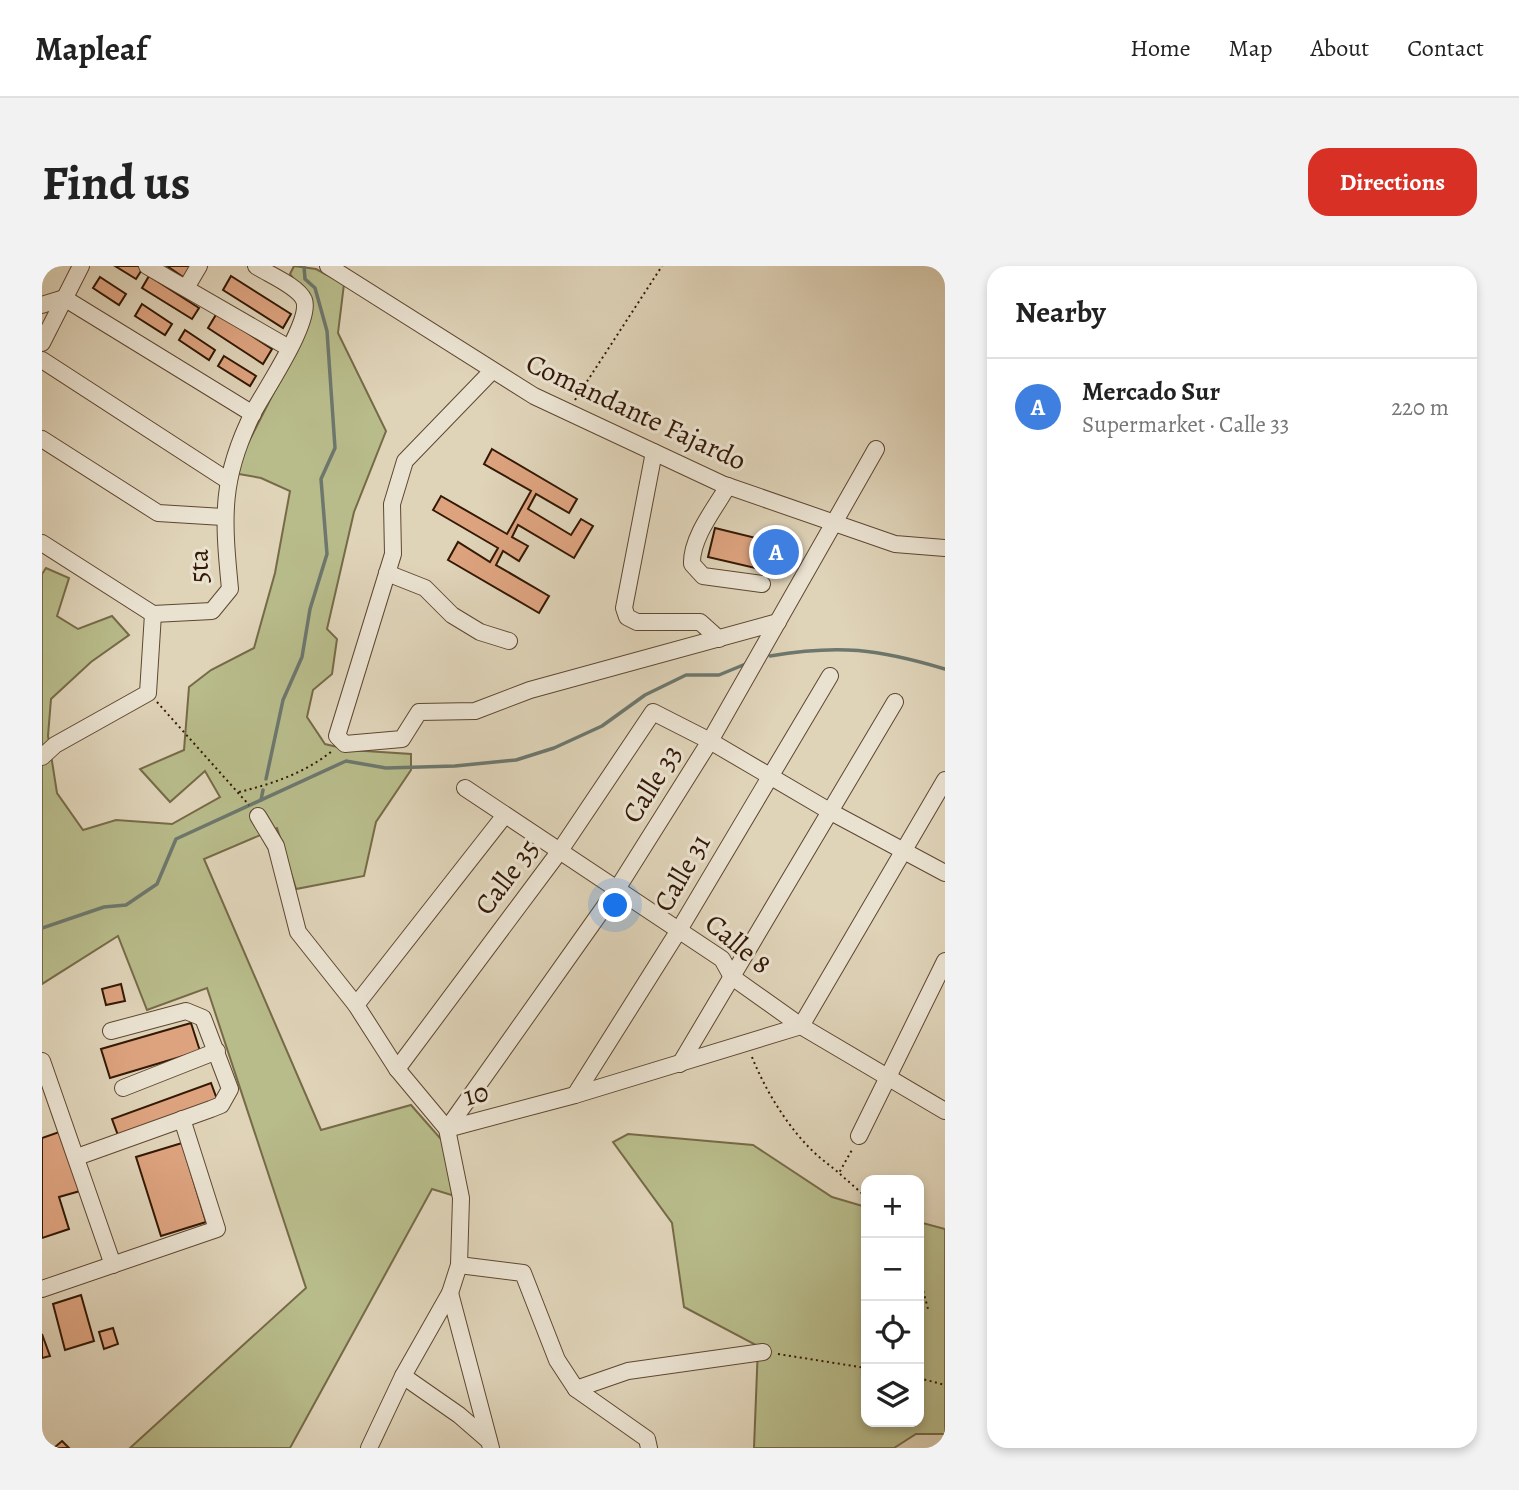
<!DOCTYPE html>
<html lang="en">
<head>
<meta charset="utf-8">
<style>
  :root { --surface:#fff; --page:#f2f2f2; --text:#222; --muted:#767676; --line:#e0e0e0; --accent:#d93025 }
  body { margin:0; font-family:Alegreya,serif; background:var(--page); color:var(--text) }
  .controls { position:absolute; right:21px; bottom:21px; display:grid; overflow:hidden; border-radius:14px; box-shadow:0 4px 10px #0003 }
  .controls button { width:63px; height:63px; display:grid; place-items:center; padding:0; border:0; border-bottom:2px solid var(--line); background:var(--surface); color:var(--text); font:35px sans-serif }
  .you { position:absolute; left:574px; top:640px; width:24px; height:24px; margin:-18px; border:5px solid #fff; border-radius:50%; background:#1a73e8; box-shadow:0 0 0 10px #1a73e833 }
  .badge { display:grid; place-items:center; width:46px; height:46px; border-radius:50%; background:var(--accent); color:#fff; font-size:23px; font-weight:700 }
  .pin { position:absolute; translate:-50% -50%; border:4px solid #fff; box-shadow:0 2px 7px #0006 }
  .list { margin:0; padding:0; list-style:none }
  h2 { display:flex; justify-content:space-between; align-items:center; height:91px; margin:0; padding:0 28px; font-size:30px }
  h2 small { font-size:23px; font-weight:400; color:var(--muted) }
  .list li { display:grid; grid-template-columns:46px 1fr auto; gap:21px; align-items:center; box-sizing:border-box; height:98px; padding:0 28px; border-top:2px solid var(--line) }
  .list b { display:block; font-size:26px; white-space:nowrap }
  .list p { margin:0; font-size:23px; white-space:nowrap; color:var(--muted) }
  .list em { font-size:23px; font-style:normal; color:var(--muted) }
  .icon { flex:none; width:38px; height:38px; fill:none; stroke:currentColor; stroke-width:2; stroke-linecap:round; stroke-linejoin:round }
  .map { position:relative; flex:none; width:903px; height:1182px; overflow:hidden; border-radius:21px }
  header { display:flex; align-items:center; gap:42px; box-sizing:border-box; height:98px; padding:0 35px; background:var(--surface); border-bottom:2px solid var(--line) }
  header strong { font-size:33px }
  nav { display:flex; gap:38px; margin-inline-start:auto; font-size:24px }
  .intro { display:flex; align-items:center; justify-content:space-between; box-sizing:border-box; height:168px; padding:0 42px }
  h1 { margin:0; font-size:49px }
  .button { padding:18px 32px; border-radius:21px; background:var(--accent); color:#fff; font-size:24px; font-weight:700 }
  main { display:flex; gap:42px; padding:0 42px }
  aside { flex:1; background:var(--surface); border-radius:21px; box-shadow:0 4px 10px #0003 }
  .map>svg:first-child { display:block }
</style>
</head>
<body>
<header>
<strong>Mapleaf</strong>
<nav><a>Home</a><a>Map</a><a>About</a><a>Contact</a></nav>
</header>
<div class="intro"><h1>Find us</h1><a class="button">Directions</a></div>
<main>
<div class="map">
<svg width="903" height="1182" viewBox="0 0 903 1182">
  <rect width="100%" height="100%" fill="#dfd3b8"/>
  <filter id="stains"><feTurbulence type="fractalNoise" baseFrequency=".00286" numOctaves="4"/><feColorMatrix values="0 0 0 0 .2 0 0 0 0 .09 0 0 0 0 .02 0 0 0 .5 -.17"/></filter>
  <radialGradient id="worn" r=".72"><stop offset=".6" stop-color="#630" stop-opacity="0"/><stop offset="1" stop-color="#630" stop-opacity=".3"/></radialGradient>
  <!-- green -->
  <g fill="#b8bb8a" stroke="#766a47" stroke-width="2">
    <path d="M 252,0 L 274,3 L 302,18 L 296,67 L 344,165 L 312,246 L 285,363 L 295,373 L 290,408 L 271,424 L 265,451 L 283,478 L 308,484 L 369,488 L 369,504 L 334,556 L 322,610 L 254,623 L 235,562 L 162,593 L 279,864 L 369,839 L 420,897 L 419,932 L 390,923 L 248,1182 L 88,1182 L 264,1022 L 165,722 L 105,744 L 76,670 L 0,718 L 0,308 L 4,302 L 27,312 L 15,350 L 36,363 L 70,350 L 87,369 L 49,396 L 9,433 L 6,470 L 15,527 L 41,564 L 74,554 L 130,558 L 178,531 L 163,505 L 128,536 L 98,503 L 142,484 L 147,421 L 169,404 L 212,382 L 233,307 L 248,225 L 219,212 L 191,207 L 266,59 L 257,20 L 248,8 Z"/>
    <path d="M 586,868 L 711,879 L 790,931 L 824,941 L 824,1156 L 877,1156 L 877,956 L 903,963 L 903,1168 L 874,1168 L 852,1182 L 712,1182 L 716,1080 L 642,1041 L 630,957 L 571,876 Z"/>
  </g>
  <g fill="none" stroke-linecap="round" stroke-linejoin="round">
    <!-- stream -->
    <g stroke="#6d776d" stroke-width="3.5">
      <path d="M 728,390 C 797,378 836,383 903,403"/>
      <path d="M 224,513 L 241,434 L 260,391 L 268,343 L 285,288 L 279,213 L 293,182 L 285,65 L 273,22 L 263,13 L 262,0"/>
      <path d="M 219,534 L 221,524"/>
      <path d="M 0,662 L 62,641 L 84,639 L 115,618 L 134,573 L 304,495 L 344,502 L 413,500 L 474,494 L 512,482 L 560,460 L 603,429 L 644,409 L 677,409 L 706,397"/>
    </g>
  </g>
  <!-- building -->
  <g fill="#dda37f" stroke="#331804" stroke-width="2">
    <path d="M 73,0 L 98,0 L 101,2 L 94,13 Z"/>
    <path d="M 125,0 L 152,0 L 144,13 Z"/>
    <path d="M 107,10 L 157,42 L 150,53 L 100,22 Z"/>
    <path d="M 189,10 L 249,48 L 241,62 L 181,24 Z"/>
    <path d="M 58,11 L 84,28 L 77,39 L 51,22 Z"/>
    <path d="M 100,38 L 130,58 L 123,69 L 93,50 Z"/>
    <path d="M 175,47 L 230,83 L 221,98 L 166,62 Z"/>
    <path d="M 143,64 L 173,84 L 167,94 L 137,74 Z"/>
    <path d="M 182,90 L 214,110 L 208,120 L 176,100 Z"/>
    <path d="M 450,183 L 535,233 L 527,247 L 494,228 L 486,243 L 529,269 L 539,253 L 551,260 L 532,292 L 476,259 L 470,271 L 486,280 L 477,295 L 461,285 L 454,299 L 507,330 L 497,347 L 406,294 L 416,276 L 448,296 L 456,282 L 391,244 L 399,230 L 465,268 L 489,225 L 442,198 Z"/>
    <path d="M 673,262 L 750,281 L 744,309 L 666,291 Z"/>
    <path d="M 79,718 L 83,735 L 64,739 L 60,723 Z"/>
    <path d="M 149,757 L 158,785 L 68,812 L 59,783 Z"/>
    <path d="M 169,817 L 176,836 L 77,872 L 70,853 Z"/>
    <path d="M 20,865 L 38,925 L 17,931 L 27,963 L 0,972 L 0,872 Z"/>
    <path d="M 140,877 L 164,956 L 119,970 L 94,891 Z"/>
    <path d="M 39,1029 L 52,1075 L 23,1084 L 11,1038 Z"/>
    <path d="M 71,1062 L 76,1078 L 62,1083 L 57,1066 Z"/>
    <path d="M 0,1068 L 8,1090 L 0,1092 Z"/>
    <path d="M 20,1175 L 27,1182 L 12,1182 Z"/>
  </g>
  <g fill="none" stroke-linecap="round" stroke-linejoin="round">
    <!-- minor casing -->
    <g stroke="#5e4731" stroke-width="18">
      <g id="minor">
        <path d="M 105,0 L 247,82"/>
        <path d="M 286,0 L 492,130 L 680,218 L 853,278 L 903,282"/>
        <path d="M 144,22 L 157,0"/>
        <path d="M 0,39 L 22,32 L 211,148"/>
        <path d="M 0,77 L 39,0"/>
        <path d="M 0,94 L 185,214"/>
        <path d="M 450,105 L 363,195 L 350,238 L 351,288 L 295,470 L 303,478 L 360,473 L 377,446 L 433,445 L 488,424 L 736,356"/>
        <path d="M 0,173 L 116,247 L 181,251"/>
        <path d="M 612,186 L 582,342 L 585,351 L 595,356 L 658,356 L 677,373"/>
        <path d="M 686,220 C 673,242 649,272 650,298 L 661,310 L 720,318"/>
        <path d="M 0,277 L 111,348"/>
        <path d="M 345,307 L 383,322 L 410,349 L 438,366 L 467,375"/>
        <path d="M 111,348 L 170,345 L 188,323 C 181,251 178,212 212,145 C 223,124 270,55 262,34 C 256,20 226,8 214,0"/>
        <path d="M 0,491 L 13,479 L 106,427 L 111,348"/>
        <path d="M 423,522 L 680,693 L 690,711 L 759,760 L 903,845"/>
        <path d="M 216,550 L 234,580 L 256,666 L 314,739 L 355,803 L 405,863 L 419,932 L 417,999 L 408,1027 L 361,1110 L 327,1182"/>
        <path d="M 314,739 L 463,549"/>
        <path d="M 0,795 L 71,999"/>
        <path d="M 638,798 L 853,436"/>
        <path d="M 355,803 L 517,586 L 611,446 L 668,475 L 789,546 L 903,607"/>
        <path d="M 81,822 L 175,785"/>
        <path d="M 533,829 L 637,664 L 788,410"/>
        <path d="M 405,863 L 575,623 L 668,475 L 834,183"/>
        <path d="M 405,863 L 533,829 L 759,760 L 903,514"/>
        <path d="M 817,870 L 903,695"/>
        <path d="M 35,891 L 169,843 L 179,839 L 188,823 L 161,752 L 144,745 L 69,765"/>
        <path d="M 417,999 L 481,1007 L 515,1094 L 534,1123 L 605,1173 L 607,1182"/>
        <path d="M 0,1023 L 175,963 L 140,853"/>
        <path d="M 408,1027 L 449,1182"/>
        <path d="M 361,1110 L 417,1149 L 447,1175"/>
        <path d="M 534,1123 L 586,1105 L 721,1086"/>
      </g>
    </g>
    <!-- path -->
    <g stroke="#331804" stroke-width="2" stroke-dasharray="2 3.5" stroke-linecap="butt">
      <path d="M 533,134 L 620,0"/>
      <path d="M 115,436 L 207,539"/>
      <path d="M 197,526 C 230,518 263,507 290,485"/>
      <path d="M 710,791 C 724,826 748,865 776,890 C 783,896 790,901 797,907 L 811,882"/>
      <path d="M 798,908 L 824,931"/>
      <path d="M 877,1009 L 886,1043"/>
      <path d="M 736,1088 L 824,1102"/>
      <path d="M 877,1112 L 903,1119"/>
    </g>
    <!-- minor -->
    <use href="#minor" stroke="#eae2d1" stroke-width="16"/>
  </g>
  <g text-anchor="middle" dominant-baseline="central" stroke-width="6" stroke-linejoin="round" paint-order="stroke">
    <!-- street labels -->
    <g font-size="28" fill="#331804" stroke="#eae2d1">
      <text transform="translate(594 146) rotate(25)">Comandante Fajardo</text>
      <text transform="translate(157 300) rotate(-90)">5ta</text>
      <text transform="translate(610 518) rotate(-58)">Calle 33</text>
      <text transform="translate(640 607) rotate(-60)">Calle 31</text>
      <text transform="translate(465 611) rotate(-53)">Calle 35</text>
      <text transform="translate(696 678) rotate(40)">Calle 8</text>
      <text transform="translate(434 828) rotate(-15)">10</text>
    </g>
  </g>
  <rect width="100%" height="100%" filter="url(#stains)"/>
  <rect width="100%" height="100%" fill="url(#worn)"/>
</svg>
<div class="controls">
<button>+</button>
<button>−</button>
<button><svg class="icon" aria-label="locate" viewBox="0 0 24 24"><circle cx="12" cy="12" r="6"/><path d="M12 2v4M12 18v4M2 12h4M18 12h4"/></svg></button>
<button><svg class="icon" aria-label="layers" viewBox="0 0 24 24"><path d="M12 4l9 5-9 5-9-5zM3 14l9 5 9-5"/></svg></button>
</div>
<div class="you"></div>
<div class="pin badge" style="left:734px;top:286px;background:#3f7fe0">A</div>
</div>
<aside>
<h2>Nearby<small></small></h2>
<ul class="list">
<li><span class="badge" style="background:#3f7fe0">A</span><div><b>Mercado Sur</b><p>Supermarket · Calle 33</p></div><em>220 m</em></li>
</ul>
</aside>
</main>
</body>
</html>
